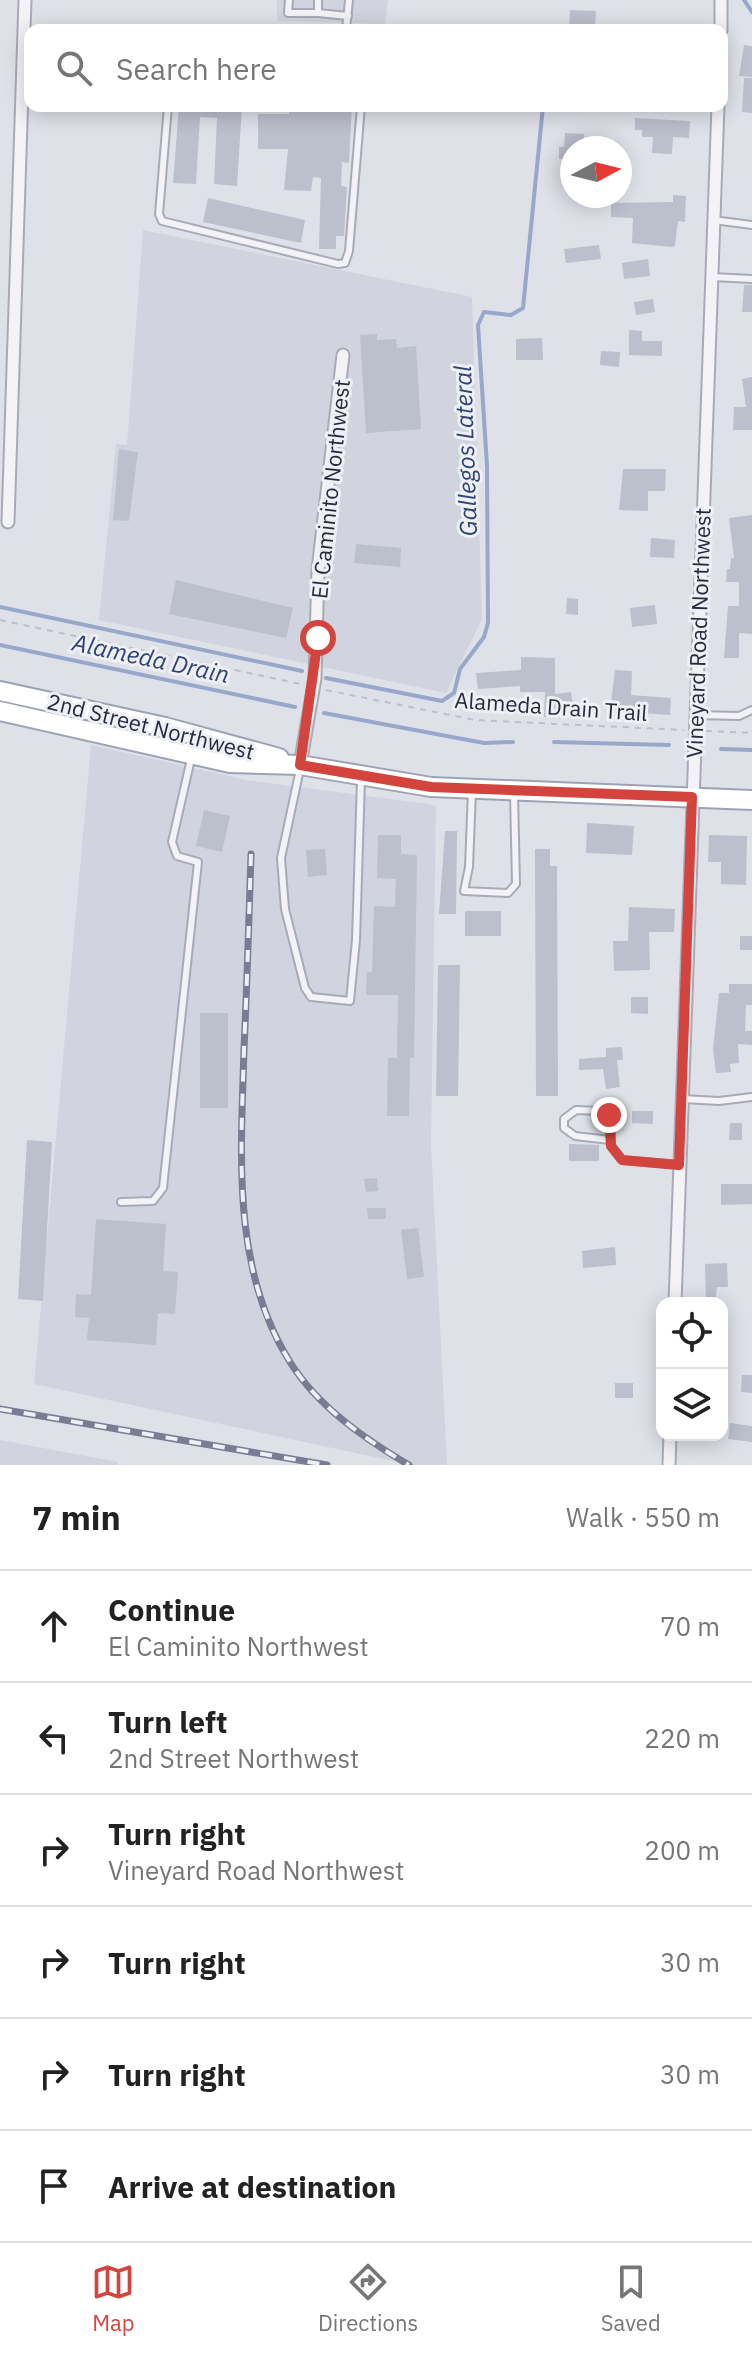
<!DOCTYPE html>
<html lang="en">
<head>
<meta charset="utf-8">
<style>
  :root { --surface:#fff; --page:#f6f6f6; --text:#222; --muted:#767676; --line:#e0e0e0; --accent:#d3443e }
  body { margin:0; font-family:"IBM Plex Sans",sans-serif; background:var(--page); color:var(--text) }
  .controls { position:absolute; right:24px; bottom:24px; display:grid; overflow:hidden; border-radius:16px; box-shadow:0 4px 20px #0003 }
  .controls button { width:72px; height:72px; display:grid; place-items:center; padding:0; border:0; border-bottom:2px solid var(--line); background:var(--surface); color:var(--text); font:40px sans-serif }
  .compass { position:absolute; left:560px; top:136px; width:72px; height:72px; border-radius:50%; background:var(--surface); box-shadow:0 4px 20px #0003; rotate:83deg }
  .stop { position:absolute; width:24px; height:24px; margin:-18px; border:6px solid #d3443e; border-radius:50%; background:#fff }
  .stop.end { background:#d3443e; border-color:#fff; box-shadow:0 2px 8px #0008 }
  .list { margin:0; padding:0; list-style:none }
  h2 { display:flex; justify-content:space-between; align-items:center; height:104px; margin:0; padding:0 32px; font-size:34px }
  h2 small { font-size:26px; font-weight:400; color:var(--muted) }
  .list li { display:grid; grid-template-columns:52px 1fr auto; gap:24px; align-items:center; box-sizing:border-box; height:112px; padding:0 32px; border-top:2px solid var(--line) }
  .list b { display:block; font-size:30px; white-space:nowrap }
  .list p { margin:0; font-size:26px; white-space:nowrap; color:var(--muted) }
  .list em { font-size:26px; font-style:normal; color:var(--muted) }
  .icon { flex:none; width:44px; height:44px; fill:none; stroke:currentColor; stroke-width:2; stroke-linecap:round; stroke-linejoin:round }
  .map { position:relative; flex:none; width:752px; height:1465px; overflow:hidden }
  .search { position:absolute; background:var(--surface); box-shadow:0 4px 20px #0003; left:24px; right:24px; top:24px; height:88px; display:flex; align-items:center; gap:20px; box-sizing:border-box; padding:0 28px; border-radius:16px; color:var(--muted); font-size:30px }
  .sheet { height:776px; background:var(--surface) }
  nav { display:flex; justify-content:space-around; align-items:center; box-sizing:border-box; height:112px; border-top:2px solid var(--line); background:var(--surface); font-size:22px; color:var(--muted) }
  nav a { display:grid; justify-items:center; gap:4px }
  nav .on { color:var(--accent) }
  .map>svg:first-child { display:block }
</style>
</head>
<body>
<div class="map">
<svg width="752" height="1465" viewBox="0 0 752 1465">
  <rect width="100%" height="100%" fill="#dfe1e9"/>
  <!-- built -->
  <g fill="#d1d3de">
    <path d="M 277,0 L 388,0 L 385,24 L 277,21 Z"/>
    <path d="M 143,230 L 472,297 L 482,619 L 446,693 L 99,620 L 116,444 L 127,445 Z"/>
    <path d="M 91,745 L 247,780 L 436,805 L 431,1146 L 447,1465 L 412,1465 L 34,1384 Z"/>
    <path d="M 0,1440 L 118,1462 L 118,1465 L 0,1465 Z"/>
  </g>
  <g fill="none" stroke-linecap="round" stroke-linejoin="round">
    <!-- stream -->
    <g stroke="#98a7ca" stroke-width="4">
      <path d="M 744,0 L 752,12"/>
      <path d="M 0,607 L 302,671"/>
      <path d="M 0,645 L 295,707"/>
      <path d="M 326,678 L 442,701 L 454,693 L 460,669 L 484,637 L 488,623 L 487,466 L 478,325 L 484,312 L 511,315 L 523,308 L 543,106"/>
      <path d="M 324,713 L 484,743 L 513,742"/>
      <path d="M 554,742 L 669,745"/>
      <path d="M 721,749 L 752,750"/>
    </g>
  </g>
  <!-- building -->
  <g fill="#bcbfcc">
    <path d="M 570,10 L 596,11 L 595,29 L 569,28 Z"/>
    <path d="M 744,45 L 752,46 L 752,77 L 739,76 Z"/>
    <path d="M 744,78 L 752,78 L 752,113 L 742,112 Z"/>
    <path d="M 179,106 L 242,106 L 237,186 L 214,184 L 217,118 L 200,117 L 196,184 L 173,183 Z"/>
    <path d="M 331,106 L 352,106 L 349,163 L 342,162 L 341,186 L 347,187 L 344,236 L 336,236 L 336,249 L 319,249 L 321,178 L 313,177 L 311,191 L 284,190 L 288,149 L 258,149 L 258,114 L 289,114 L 289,107 Z"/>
    <path d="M 635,118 L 690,121 L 689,138 L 673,137 L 672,154 L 652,153 L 653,137 L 642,137 L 642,130 L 635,130 Z"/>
    <path d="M 565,133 L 584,134 L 584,148 L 572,148 L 572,160 L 559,159 L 559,147 L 564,147 Z"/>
    <path d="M 673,195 L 686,196 L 685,222 L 678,221 L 675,246 L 672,247 L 632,243 L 633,218 L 611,217 L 611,203 L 673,202 Z"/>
    <path d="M 208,198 L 305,220 L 301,243 L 203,222 Z"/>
    <path d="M 599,245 L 601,259 L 566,263 L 564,249 Z"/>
    <path d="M 648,259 L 650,276 L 624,279 L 622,263 Z"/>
    <path d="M 744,285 L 752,285 L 752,312 L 742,312 Z"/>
    <path d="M 653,299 L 655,312 L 636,315 L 634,302 Z"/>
    <path d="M 629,330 L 642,331 L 642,341 L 662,341 L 662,356 L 629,355 Z"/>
    <path d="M 377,334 L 377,340 L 396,339 L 397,348 L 416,346 L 421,429 L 366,433 L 360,335 Z"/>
    <path d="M 542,338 L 543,360 L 516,360 L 516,339 Z"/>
    <path d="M 601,351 L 620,352 L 619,367 L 600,365 Z"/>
    <path d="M 752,377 L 752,430 L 733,430 L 734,407 L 746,407 L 742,379 Z"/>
    <path d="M 119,449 L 138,452 L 129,521 L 113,520 Z"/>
    <path d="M 623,469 L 666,469 L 665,491 L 648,491 L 648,511 L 619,510 Z"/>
    <path d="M 752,515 L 752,634 L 739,633 L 739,658 L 724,658 L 728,606 L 739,606 L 739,582 L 726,582 L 727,569 L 730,569 L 731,558 L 734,558 L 729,518 Z"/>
    <path d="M 651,538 L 675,540 L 674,558 L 650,557 Z"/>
    <path d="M 356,544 L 401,548 L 400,567 L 354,563 Z"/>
    <path d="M 176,580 L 293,608 L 286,638 L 169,614 Z"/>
    <path d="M 567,598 L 578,599 L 578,615 L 566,614 Z"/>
    <path d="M 655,605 L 657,624 L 632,627 L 630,608 Z"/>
    <path d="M 521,657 L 555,658 L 555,694 L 571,692 L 573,706 L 554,709 L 554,717 L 544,717 L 545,692 L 520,692 L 520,686 L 478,689 L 476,673 L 521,670 Z"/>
    <path d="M 615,670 L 632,671 L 631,695 L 671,698 L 670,715 L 610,711 Z"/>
    <path d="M 204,810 L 230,816 L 222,852 L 196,846 Z"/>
    <path d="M 587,823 L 634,826 L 632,855 L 586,853 Z"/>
    <path d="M 445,831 L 457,831 L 456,914 L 439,914 Z"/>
    <path d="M 378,835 L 401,835 L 401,854 L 417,855 L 414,1058 L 410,1058 L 409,1116 L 387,1116 L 388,1058 L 397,1058 L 398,995 L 366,995 L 367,972 L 372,972 L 374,906 L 395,907 L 396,879 L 377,878 Z"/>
    <path d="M 709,835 L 747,836 L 746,885 L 721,884 L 721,862 L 708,862 Z"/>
    <path d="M 325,849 L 327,875 L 308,877 L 306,850 Z"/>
    <path d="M 535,849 L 550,849 L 550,866 L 557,866 L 558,1096 L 536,1096 Z"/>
    <path d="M 629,907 L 675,909 L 674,932 L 649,932 L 650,970 L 614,971 L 613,941 L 628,941 Z"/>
    <rect x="465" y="911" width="36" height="25"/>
    <rect x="740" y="936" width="12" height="14"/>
    <path d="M 438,965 L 460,965 L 458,1096 L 436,1096 Z"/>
    <path d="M 729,984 L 752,984 L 752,1005 L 746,1005 L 745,1031 L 752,1031 L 752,1045 L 738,1044 L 739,1063 L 730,1064 L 731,1072 L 716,1073 L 713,1049 L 719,993 L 729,993 Z"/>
    <path d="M 631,997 L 648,997 L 648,1014 L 631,1013 Z"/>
    <rect x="200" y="1013" width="28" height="95"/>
    <path d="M 622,1047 L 623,1060 L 617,1060 L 620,1087 L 606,1089 L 603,1069 L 579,1070 L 579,1059 L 606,1057 L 606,1048 Z"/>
    <path d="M 632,1111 L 653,1111 L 653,1124 L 632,1123 Z"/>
    <path d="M 730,1123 L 742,1123 L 742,1140 L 729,1140 Z"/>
    <path d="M 27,1140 L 52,1142 L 43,1301 L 18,1299 Z"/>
    <path d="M 569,1144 L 599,1145 L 599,1161 L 569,1161 Z"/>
    <path d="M 377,1178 L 378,1191 L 366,1192 L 364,1179 Z"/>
    <path d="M 721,1184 L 752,1184 L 752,1204 L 721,1205 Z"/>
    <path d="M 367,1208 L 386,1208 L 386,1219 L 368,1219 Z"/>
    <path d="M 96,1219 L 166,1224 L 163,1271 L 178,1272 L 175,1314 L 158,1313 L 156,1345 L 87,1340 L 89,1318 L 75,1317 L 76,1294 L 91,1295 Z"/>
    <path d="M 418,1228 L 424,1277 L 407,1279 L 401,1230 Z"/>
    <path d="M 615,1247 L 616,1265 L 583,1268 L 582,1251 Z"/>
    <path d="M 727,1263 L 728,1287 L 717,1287 L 715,1303 L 706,1303 L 705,1264 Z"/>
    <path d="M 742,1375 L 752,1375 L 752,1393 L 741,1392 Z"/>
    <rect x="615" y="1383" width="18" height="15"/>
    <path d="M 730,1423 L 752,1426 L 752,1442 L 728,1439 Z"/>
  </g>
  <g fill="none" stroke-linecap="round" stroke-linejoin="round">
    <!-- lane casing -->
    <g stroke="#a8aab6" stroke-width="10">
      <g id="lane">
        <path d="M 289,0 L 288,13 L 318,13 L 318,0"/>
        <path d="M 318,13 L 348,16"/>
        <path d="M 346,30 L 349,0"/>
        <path d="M 168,106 L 159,214 L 162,221 L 338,264 L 345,263 L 349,251 L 361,106"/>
        <path d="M 713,220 L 752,225"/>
        <path d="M 712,277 L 752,279"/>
        <path d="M 695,715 L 739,716 L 752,710"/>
        <path d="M 300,769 L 281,858 L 285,909 L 305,988 L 311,997 L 350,1001 L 356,940 L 361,779"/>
        <path d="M 472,790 L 469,867 L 464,891 L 508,893 L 516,884 L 514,793"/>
        <path d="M 682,1099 L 719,1101 L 752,1097"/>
        <path d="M 610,1140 L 575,1136 L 564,1128 L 564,1119 L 576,1110 L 602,1111 L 611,1117 L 611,1146 L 622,1160 L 679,1165"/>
        <path d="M 121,1202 L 153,1201 L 163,1188 L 198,862 L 177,856 L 172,842 L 196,737"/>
      </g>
    </g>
    <!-- street casing -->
    <g stroke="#a8aab6" stroke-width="15">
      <g id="street">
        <path d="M 721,30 L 721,0"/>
        <path d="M 8,522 L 25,0"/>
        <path d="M 300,765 L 315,678 L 318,570 L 343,355"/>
        <path d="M 675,1303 L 718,106"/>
        <path d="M 669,1465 L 670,1435"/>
      </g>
    </g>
    <!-- primary casing -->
    <g stroke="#9ea2b5" stroke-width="22">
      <g id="primary">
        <path d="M 0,691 L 165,727 L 279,758"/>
        <path d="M 0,711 L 230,763 L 300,765 L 431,787 L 752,800"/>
      </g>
    </g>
    <!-- path -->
    <g stroke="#bdbec7" stroke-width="2" stroke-dasharray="6 6" stroke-linecap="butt">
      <path d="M 0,620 L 300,684"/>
      <path d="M 326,690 L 475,720 L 684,730"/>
      <path d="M 706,731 L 752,733"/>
    </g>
    <!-- lane -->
    <use href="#lane" stroke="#f2f2f7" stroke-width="6"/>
    <!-- street -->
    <use href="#street" stroke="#f2f2f7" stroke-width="11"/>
    <!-- primary -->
    <use href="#primary" stroke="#fff" stroke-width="18"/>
    <!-- rail casing -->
    <g stroke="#787d93" stroke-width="7">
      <g id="rail">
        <path d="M 251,854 C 249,919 247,984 244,1049 C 241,1155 231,1268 290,1362 C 318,1407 365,1439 409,1465"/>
        <path d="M 0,1409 L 327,1465"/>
      </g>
    </g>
    <!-- rail -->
    <use href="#rail" stroke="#eef0f6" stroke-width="4" stroke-dasharray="12" stroke-linecap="butt"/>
  </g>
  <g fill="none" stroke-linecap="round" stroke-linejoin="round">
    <!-- route -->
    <path stroke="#d3443e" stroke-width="10" d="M 318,638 L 300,765 L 431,787 L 692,797 L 679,1165 L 622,1160 L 611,1146 L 609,1115"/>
  </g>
  <g text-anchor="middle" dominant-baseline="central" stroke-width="6" stroke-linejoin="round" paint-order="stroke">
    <!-- street labels -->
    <g font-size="22" fill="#272b40" stroke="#eef0f6">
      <text transform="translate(330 489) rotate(-84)">El Caminito Northwest</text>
      <text transform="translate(698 633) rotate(-88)">Vineyard Road Northwest</text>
      <text transform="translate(551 706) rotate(4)">Alameda Drain Trail</text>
      <text transform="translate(151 726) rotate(14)">2nd Street Northwest</text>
    </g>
    <!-- water labels -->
    <g font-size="24" font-style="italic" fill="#304276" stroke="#eef0f6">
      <text transform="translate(465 451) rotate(-92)">Gallegos Lateral</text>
      <text transform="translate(151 658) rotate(12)">Alameda Drain</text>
    </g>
  </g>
</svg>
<div class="controls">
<button><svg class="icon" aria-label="locate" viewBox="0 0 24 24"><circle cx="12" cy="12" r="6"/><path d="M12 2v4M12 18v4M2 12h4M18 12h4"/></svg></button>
<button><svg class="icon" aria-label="layers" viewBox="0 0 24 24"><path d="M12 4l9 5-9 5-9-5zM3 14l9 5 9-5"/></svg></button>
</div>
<svg class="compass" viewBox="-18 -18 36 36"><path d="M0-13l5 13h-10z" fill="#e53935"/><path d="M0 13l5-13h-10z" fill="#767676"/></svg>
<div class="stop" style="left:318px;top:638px"></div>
<div class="stop end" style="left:609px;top:1115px"></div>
<div class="search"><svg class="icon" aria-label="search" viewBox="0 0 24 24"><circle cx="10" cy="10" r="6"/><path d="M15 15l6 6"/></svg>Search here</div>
</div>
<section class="sheet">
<h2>7 min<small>Walk · 550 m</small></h2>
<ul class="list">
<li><svg class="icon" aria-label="ahead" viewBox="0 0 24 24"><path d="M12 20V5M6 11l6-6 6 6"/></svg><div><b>Continue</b><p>El Caminito Northwest</p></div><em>70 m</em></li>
<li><svg class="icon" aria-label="left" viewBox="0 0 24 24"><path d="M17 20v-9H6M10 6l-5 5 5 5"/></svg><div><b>Turn left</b><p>2nd Street Northwest</p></div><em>220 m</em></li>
<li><svg class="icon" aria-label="right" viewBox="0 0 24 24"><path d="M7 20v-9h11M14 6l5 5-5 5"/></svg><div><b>Turn right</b><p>Vineyard Road Northwest</p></div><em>200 m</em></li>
<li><svg class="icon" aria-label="right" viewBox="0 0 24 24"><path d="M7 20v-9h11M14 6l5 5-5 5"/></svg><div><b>Turn right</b></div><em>30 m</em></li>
<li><svg class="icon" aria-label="right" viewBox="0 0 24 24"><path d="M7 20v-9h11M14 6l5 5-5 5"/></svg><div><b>Turn right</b></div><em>30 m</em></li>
<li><svg class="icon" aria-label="arrive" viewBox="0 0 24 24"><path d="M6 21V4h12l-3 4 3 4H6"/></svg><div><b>Arrive at destination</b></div></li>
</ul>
</section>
<nav>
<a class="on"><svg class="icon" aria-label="map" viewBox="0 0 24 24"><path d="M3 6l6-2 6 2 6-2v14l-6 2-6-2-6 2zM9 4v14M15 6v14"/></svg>Map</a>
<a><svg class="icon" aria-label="directions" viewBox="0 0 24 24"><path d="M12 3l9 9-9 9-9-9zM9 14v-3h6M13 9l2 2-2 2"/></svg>Directions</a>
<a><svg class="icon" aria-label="saved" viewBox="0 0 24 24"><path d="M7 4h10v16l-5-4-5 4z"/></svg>Saved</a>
</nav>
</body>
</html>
